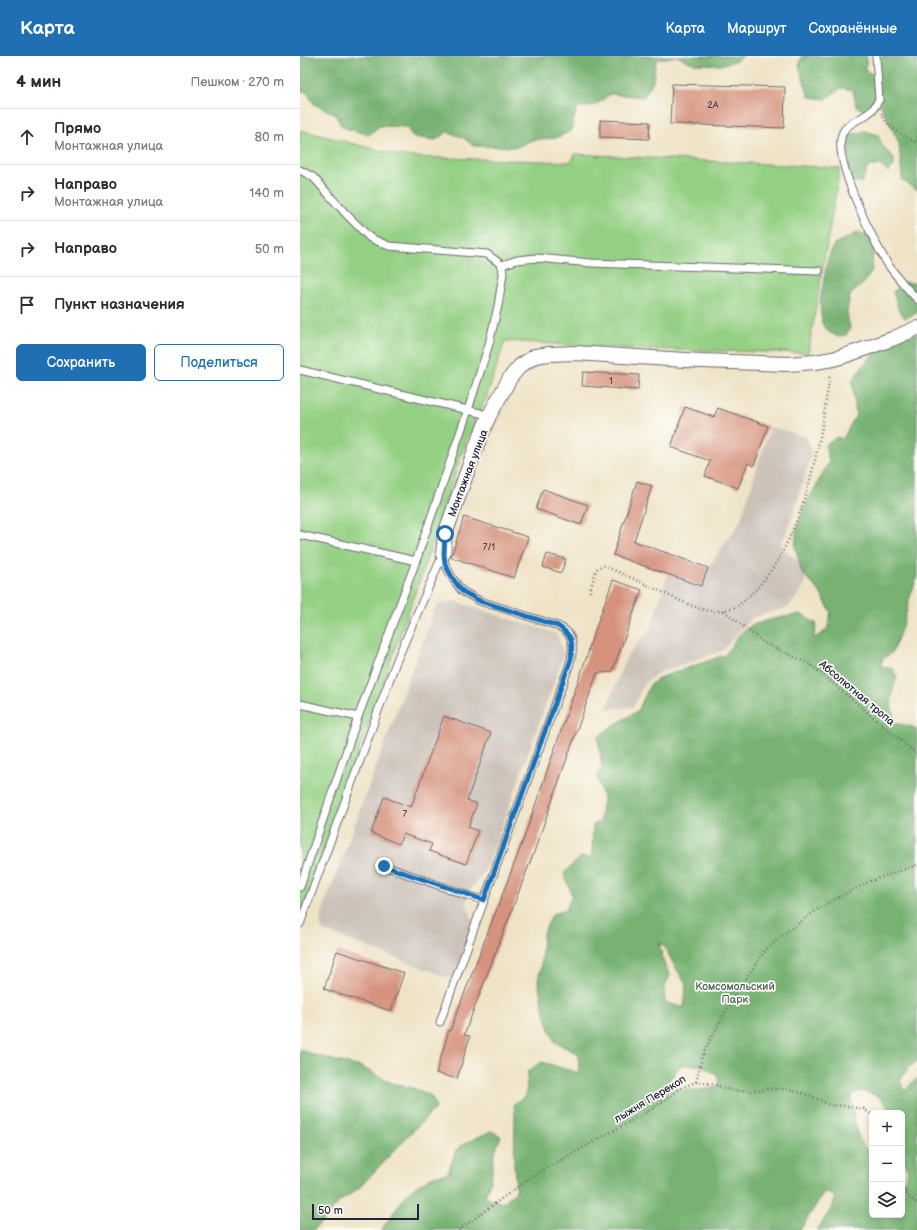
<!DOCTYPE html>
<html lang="ru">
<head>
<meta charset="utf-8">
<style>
  :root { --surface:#fff; --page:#f2f2f3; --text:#2b2b33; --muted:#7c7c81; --line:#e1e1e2; --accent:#1f6fb2 }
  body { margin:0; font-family:"Balsamiq Sans",sans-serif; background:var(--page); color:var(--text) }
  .controls { position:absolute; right:12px; bottom:12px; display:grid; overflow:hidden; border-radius:6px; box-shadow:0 2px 6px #0003 }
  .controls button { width:36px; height:36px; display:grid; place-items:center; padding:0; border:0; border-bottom:1px solid var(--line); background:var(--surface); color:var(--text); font:20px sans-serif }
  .scale { position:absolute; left:12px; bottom:10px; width:107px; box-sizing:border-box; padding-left:4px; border:2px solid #22223b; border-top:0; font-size:11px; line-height:14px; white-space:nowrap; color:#22223b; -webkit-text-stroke:3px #fdfcf7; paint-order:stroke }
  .stop { position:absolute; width:12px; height:12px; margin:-9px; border:3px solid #1f6fb2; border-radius:50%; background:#fff }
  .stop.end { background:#1f6fb2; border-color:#fff; box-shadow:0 1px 4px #0008 }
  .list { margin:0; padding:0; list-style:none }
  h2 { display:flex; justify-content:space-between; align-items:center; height:52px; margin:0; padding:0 16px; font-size:17px }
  h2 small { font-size:13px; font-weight:400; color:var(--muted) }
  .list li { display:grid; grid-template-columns:26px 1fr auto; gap:12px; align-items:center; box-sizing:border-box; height:56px; padding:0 16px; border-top:1px solid var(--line) }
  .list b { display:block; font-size:15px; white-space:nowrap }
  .list p { margin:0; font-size:13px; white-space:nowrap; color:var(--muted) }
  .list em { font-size:13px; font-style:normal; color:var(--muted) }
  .actions { display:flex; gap:8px; padding:12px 16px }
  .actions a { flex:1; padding:9px 0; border:1px solid var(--accent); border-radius:6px; text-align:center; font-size:14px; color:var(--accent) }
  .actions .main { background:var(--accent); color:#fff }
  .icon { flex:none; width:22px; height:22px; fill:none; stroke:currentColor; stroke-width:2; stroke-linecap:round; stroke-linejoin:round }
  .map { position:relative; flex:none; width:617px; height:1174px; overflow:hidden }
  header { display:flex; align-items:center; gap:24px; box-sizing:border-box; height:56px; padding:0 20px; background:var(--accent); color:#fff }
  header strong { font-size:19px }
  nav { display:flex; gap:22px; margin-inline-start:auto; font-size:14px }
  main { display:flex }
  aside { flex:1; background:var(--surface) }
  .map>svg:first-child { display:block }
</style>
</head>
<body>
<header>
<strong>Карта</strong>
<nav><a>Карта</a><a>Маршрут</a><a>Сохранённые</a></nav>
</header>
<main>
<aside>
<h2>4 мин<small>Пешком · 270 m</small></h2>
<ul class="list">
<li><svg class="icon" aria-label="ahead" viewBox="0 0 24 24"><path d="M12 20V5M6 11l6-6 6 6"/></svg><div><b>Прямо</b><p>Монтажная улица</p></div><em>80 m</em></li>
<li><svg class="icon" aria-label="right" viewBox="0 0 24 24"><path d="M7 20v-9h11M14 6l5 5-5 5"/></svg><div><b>Направо</b><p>Монтажная улица</p></div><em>140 m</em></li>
<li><svg class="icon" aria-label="right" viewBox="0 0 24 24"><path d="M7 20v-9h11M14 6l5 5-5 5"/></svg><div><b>Направо</b></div><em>50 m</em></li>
<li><svg class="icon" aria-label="arrive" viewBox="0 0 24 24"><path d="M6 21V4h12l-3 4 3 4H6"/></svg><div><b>Пункт назначения</b></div></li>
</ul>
<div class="actions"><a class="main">Сохранить</a><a>Поделиться</a></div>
</aside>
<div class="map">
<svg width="617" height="1174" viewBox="0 0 617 1174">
  <rect width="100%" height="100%" fill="#fdfcf7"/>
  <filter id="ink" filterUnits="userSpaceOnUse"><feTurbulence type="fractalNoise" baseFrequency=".025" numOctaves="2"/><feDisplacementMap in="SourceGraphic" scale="8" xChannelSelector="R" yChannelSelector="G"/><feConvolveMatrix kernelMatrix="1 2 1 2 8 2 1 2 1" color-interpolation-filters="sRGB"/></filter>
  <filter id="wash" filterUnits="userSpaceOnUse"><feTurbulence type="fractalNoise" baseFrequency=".012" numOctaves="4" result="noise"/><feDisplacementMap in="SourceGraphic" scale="16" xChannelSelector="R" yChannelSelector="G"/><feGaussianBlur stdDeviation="0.9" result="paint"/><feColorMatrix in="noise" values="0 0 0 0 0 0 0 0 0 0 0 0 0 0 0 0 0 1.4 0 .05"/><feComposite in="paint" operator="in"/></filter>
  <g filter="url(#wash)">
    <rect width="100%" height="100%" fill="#efe3c6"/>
    <!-- industrial -->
    <g fill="#ccc2b9">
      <path d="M 470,371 L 507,381 L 512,396 L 494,457 L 480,490 L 505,511 L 505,529 L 489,551 L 453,561 L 422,595 L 357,617 L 344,628 L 333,651 L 306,653 L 326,602 L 351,571 L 368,518 L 401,530 L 408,512 L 440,466 Z"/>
      <path d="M 154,545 L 257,578 L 264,598 L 187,812 L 171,833 L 166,846 L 174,867 L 154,924 L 22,874 L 20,862 L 136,549 Z"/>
    </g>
    <!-- green -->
    <path fill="#94d084" stroke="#5b7960" d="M 0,74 L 97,99 L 115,101 L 271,106 L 275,98 L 540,112 L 508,297 L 339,293 L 205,285 L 187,340 L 165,388 L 124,512 L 0,860 Z"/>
    <!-- forest -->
    <g fill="#77b272" stroke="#4c6a56" fill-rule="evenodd">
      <path d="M 0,0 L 443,0 L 436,5 L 420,9 L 395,8 L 376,0 L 356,4 L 353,25 L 344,41 L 310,38 L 296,49 L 277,52 L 271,75 L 256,82 L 232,84 L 217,91 L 174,90 L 162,81 L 147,76 L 136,84 L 113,81 L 106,71 L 79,70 L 69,79 L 42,71 L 35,58 L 14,48 L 6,35 L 0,36 Z"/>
      <path d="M 502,0 L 567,0 L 565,14 L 578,21 L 581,0 L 617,0 L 617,134 L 602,124 L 599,87 L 580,48 L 569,58 L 556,50 L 553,34 L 541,32 L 526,43 L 509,41 L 499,10 Z"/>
      <path d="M 565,75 L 578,79 C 581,89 586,95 594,102 L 594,109 L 589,116 L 579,109 L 568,111 L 562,126 L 552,127 L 546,119 L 550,104 L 547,91 L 550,79 Z"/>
      <path d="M 557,176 L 571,180 L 578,185 L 573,196 L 572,214 L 565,226 L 550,239 L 547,256 L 550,273 L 546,279 L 538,281 L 529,276 L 522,268 L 520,245 L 528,202 L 534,188 L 551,180 Z"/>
      <path d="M 603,226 L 617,227 L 617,257 L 605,262 L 598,253 L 597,248 L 593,236 Z"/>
      <path d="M 617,278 L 617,521 L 610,541 L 604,566 L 592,597 L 582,603 L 581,611 L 593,613 L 597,621 C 590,640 590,647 595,667 L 609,670 L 617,674 L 617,1005 L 607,1013 L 600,1025 L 604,1035 L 617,1022 L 617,1174 L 517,1174 L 533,1150 L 535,1141 L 525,1135 L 500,1174 L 81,1174 L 110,1134 L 133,1120 L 148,1117 L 156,1094 L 165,1087 L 191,1075 L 201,1080 L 194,1098 L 191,1124 L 185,1140 L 202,1147 L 216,1136 L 214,1108 L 215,1061 L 214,1048 L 226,1039 L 228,1015 L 242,1006 L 279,1017 L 278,998 L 255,986 L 250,975 L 242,947 L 238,924 L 241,910 L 243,877 L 253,858 L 266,854 L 272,839 L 264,817 L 281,801 L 292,801 L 293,769 L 300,766 L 303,741 L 297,719 L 302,711 L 298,681 L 311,671 L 338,655 L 350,629 L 359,622 L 425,599 L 440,578 L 452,569 L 473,563 L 501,558 L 517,568 L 513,583 L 527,574 L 531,556 L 519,535 L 502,517 L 495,490 L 497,474 L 503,454 L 529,406 L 525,389 L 537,381 L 543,383 L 556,359 L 552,325 L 564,308 L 590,283 ZM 359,886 L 366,893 L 373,907 L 386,928 L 384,952 L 365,946 L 364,933 L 370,919 L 364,908 ZM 381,1009 L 401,1009 L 418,1019 L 419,1031 L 401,1034 L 381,1034 L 369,1025 ZM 560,1035 C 578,1039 582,1039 590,1057 L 602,1057 L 602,1096 L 608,1115 L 603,1127 L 602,1127 L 602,1159 L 572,1159 L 572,1096 C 570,1095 566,1093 564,1091 C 556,1081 552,1052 551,1039 Z"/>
      <path d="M 0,993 L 14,999 L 61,1011 L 92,1027 L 119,1034 L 131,1040 L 136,1052 L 106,1082 L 59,1132 L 39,1146 L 20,1168 L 13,1174 L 0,1174 Z"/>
    </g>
    <g id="blocks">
      <!-- building -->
      <g fill="#d5927d">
        <path d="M 372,28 L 485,31 L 484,72 L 370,68 Z"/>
        <path d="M 300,64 L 350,66 L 349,83 L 300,81 Z"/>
        <path d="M 283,316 L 339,319 L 338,334 L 282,330 Z"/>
        <path d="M 385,351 L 414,361 L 418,352 L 468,370 L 454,410 L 448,407 L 438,432 L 405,420 L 410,405 L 371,391 Z"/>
        <path d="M 337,425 L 352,430 L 334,485 L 408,512 L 401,530 L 313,499 Z"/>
        <path d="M 243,433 L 288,449 L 281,469 L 236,453 Z"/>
        <path d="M 164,461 L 228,481 L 214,522 L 151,501 Z"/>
        <path d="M 247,498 L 266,503 L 261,517 L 243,511 Z"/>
        <path d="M 313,524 L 342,534 L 312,616 L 297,617 L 234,796 L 164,979 L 170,980 L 157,1023 L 136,1017 L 149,974 L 150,975 L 221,790 L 289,594 L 288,594 Z"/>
        <path d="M 144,660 L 191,677 L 167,744 L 177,748 L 168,771 L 178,775 L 166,808 L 129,795 L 132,788 L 103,778 L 99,788 L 71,777 L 84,741 L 111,751 Z"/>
        <path d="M 37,895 L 104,917 L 91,955 L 24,933 Z"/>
      </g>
    </g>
  </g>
  <g filter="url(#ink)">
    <use href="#blocks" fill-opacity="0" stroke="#6a666c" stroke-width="1"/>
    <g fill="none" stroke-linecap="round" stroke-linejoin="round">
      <!-- lane casing -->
      <g stroke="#6a666c" stroke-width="9">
        <g id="lane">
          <path d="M 576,0 L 579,44 C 576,48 574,53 570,56 C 562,63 548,66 543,76 C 530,100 575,189 589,210 C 598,222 607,233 617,243"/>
          <path d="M 0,114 L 13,121 L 46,158 L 70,182 L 89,190 L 187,198 L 202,209 L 203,218 L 198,250 L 189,288 L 168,354 L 116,505 L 58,661 L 0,831"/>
          <path d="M 202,209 L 217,204 L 237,202 L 291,207 L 519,215"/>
          <path d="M 0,314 L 180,357 L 189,360"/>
          <path d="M 0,479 L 116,505"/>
          <path d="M 0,648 L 58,661"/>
          <path d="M 84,810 L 169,840 L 184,844"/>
          <path d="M 0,868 L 96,606 L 143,498"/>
          <path d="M 140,966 L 268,613 C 272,602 276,585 266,575 C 264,573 261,572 258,570 L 180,545 L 162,535 L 153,523 L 145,508 L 143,498"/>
        </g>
      </g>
      <!-- street casing -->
      <g stroke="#6a666c" stroke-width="16">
        <path id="street" d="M 143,498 L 145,478 L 176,391 L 189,360 L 210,322 L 220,310 L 235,300 L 249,298 L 275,297 L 401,305 L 488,308 L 515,306 L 533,303 L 550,298 L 592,283 L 617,272"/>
      </g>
      <!-- path -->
      <g stroke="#6a666c" stroke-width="2.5" stroke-dasharray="1 3" stroke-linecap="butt">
        <path d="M 582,57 C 586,72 604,80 617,87"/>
        <path d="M 290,536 L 295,517 L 298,511 L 304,510 C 324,518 343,527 362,536 C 377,543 393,552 410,555 C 418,556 432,554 439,549 C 443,546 446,542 450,539 C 493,499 511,427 522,371 C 525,354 527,336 530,318"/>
        <path d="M 424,555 L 464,587 L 510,608 L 617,698"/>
        <path d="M 396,1026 L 402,1001 L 409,986 L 435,939 L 464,896 L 481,880 L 521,851 L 568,826 L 617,809"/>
        <path d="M 602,1131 L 609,1141 L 617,1147"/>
        <path d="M 159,1174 L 231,1121 L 352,1053 L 383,1031 L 396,1026 L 413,1028 L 430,1034 L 453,1035 L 471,1033 L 487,1033 L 510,1039 L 529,1049 L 546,1050 L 564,1053 L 572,1059"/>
      </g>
      <!-- lane -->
      <use href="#lane" stroke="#fff" stroke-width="7"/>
      <!-- street -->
      <use href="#street" stroke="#fff" stroke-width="14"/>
    </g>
  </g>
  <g fill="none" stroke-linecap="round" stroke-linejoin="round" filter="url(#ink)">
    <!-- route -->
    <path stroke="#1f6fb2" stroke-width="5" d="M 84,810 L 184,844 L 271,603 C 273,585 273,580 258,570 L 180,545 L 162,535 L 153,523 L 145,508 L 144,498 L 145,478"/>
  </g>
  <g text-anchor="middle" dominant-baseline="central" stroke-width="3.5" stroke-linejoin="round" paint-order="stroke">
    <!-- number labels -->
    <g font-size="9" fill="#4f3e4c">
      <text x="413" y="49">2А</text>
      <text x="311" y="325">1</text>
      <text x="189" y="491">7/1</text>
      <text x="105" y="758">7</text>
    </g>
    <!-- street labels -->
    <g font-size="11" fill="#22223b" stroke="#fdfcf7">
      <text transform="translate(168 417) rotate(-69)">Монтажная улица</text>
      <text transform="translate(557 637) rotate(40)">Абсолютная тропа</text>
      <text transform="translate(350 1043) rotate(-31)">лыжня Перекоп</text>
    </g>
    <!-- park labels -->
    <g font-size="11" fill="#4a5f55" stroke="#fdfcf7">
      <text x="435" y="930">Комсомольский<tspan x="435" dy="13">Парк</tspan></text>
    </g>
  </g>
</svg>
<div class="controls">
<button>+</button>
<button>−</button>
<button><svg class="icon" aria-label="layers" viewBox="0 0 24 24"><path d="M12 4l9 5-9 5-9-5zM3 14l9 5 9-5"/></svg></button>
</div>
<div class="scale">50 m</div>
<div class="stop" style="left:145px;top:478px"></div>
<div class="stop end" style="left:84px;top:810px"></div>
</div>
</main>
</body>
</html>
